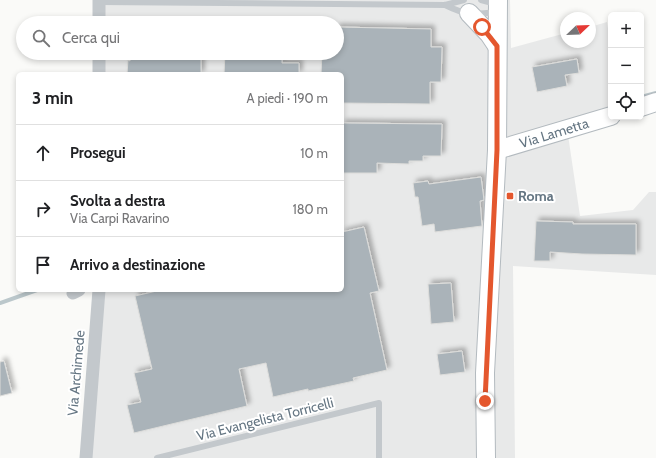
<!DOCTYPE html>
<html lang="it">
<head>
<meta charset="utf-8">
<style>
  :root { --surface:#fff; --page:#f6f6f6; --text:#202124; --muted:#757577; --line:#e0e0e0 }
  body { margin:0; font-family:Cabin,sans-serif; background:var(--page); color:var(--text) }
  .controls { position:absolute; right:12px; top:12px; display:grid; overflow:hidden; border-radius:6px; box-shadow:0 2px 6px #0003 }
  .controls button { width:36px; height:36px; display:grid; place-items:center; padding:0; border:0; border-bottom:1px solid var(--line); background:var(--surface); color:var(--text); font:20px sans-serif }
  .compass { position:absolute; left:560px; top:12px; width:36px; height:36px; border-radius:50%; background:var(--surface); box-shadow:0 2px 6px #0003; rotate:67deg }
  .stop { position:absolute; width:12px; height:12px; margin:-9px; border:3px solid #e4572e; border-radius:50%; background:#fff }
  .stop.end { background:#e4572e; border-color:#fff; box-shadow:0 1px 4px #0008 }
  .list { margin:0; padding:0; list-style:none }
  h2 { display:flex; justify-content:space-between; align-items:center; height:52px; margin:0; padding:0 16px; font-size:17px }
  h2 small { font-size:13px; font-weight:400; color:var(--muted) }
  .list li { display:grid; grid-template-columns:26px 1fr auto; gap:12px; align-items:center; box-sizing:border-box; height:56px; padding:0 16px; border-top:1px solid var(--line) }
  .list b { display:block; font-size:15px; white-space:nowrap }
  .list p { margin:0; font-size:13px; white-space:nowrap; color:var(--muted) }
  .list em { font-size:13px; font-style:normal; color:var(--muted) }
  .icon { flex:none; width:22px; height:22px; fill:none; stroke:currentColor; stroke-width:2; stroke-linecap:round; stroke-linejoin:round }
  .map { position:relative; flex:none; width:656px; height:458px; overflow:hidden }
  .search { position:absolute; background:var(--surface); box-shadow:0 2px 6px #0003; left:16px; top:16px; width:328px; height:44px; display:flex; align-items:center; gap:10px; box-sizing:border-box; padding:0 14px; border-radius:22px; color:var(--muted); font-size:15px }
  .panel { position:absolute; background:var(--surface); box-shadow:0 2px 6px #0003; left:16px; top:72px; width:328px; height:220px; border-radius:6px }
  .map>svg:first-child { display:block }
</style>
</head>
<body>
<div class="map">
<svg width="656" height="458" viewBox="0 0 656 458">
  <defs>
    <filter id="shadow"><feDropShadow dx="3.5" dy="-3.5" stdDeviation="2" flood-color="#0004"/></filter>
  </defs>
  <rect width="100%" height="100%" fill="#fafaf8"/>
  <!-- built -->
  <path fill="#e8e9e9" d="M 100,0 L 510,0 L 511,48 L 566,33 L 566,42 L 590,42 L 590,27 L 607,22 L 611,50 L 611,117 L 622,117 L 623,119 L 568,135 L 580,216 L 633,210 L 649,192 L 656,192 L 656,275 L 513,266 L 515,458 L 83,458 L 93,290 L 342,290 L 342,74 L 98,74 L 99,53 L 337,53 L 337,23 L 99,23 Z"/>
  <g fill="none" stroke-linecap="round" stroke-linejoin="round">
    <!-- stream -->
    <g stroke="#bbc7cb" stroke-width="4">
      <path d="M 641,97 L 656,93"/>
      <path d="M 0,303 L 37,290"/>
    </g>
  </g>
  <!-- building -->
  <g fill="#aab3b9" stroke="#dcdcda" filter="url(#shadow)">
    <path d="M 337,27 L 431,29 L 431,47 L 442,47 L 441,82 L 430,82 L 430,104 L 342,103 L 342,74 L 321,74 L 322,53 L 337,53 Z"/>
    <path d="M 130,53 L 201,53 L 201,74 L 127,74 L 128,60 L 130,61 Z"/>
    <path d="M 225,53 L 282,53 L 282,63 L 299,63 L 299,74 L 224,74 Z"/>
    <path d="M 577,59 L 579,73 L 565,75 L 567,86 L 537,92 L 532,67 Z"/>
    <path d="M 342,123 L 442,124 L 441,156 L 423,156 L 423,161 L 409,161 L 409,164 L 377,163 L 377,173 L 342,173 Z"/>
    <path d="M 481,177 L 484,200 L 480,201 L 482,226 L 435,232 L 434,224 L 422,226 L 418,197 L 415,197 L 413,183 L 428,181 L 429,184 Z"/>
    <path d="M 536,221 L 573,222 L 573,224 L 636,224 L 636,255 L 582,254 L 550,252 L 550,261 L 534,261 Z"/>
    <path d="M 364,227 L 379,291 L 370,293 L 387,370 L 353,378 L 354,381 L 308,391 L 308,389 L 273,397 L 266,363 L 239,369 L 247,406 L 134,433 L 127,405 L 141,402 L 134,373 L 152,369 L 135,296 L 161,290 L 342,290 L 342,232 Z"/>
    <path d="M 451,283 L 454,322 L 431,324 L 428,284 Z"/>
    <path d="M 462,351 L 465,372 L 440,375 L 437,354 Z"/>
    <path d="M 4,361 L 12,393 L 0,396 L 0,362 Z"/>
  </g>
  <g fill="none" stroke-linecap="round" stroke-linejoin="round">
    <!-- secondary casing -->
    <g stroke="#b3babf" stroke-width="20">
      <g id="secondary">
        <path d="M 469,13 L 489,34 L 497,46"/>
        <path d="M 641,107 L 656,102"/>
        <path d="M 497,150 L 611,116"/>
        <path d="M 486,458 L 485,373 L 497,150 L 498,0"/>
      </g>
    </g>
    <!-- lane -->
    <g stroke="#c3c8cc" stroke-width="6">
      <path d="M 481,0 L 496,4"/>
      <path d="M 99,2 L 445,5 L 464,0"/>
      <path d="M 445,5 C 465,15 474,15 495,12"/>
      <path d="M 157,458 L 379,403 L 379,458"/>
    </g>
    <!-- street -->
    <g stroke="#c3c8cc" stroke-width="13">
      <path d="M 99,0 L 99,23"/>
      <path d="M 99,53 L 99,74"/>
      <path d="M 73,293 L 79,290"/>
      <path d="M 86,458 L 99,290"/>
    </g>
    <!-- secondary -->
    <use href="#secondary" stroke="#fff" stroke-width="18"/>
  </g>
  <g fill="none" stroke-linecap="round" stroke-linejoin="round">
    <!-- route -->
    <path stroke="#e4572e" stroke-width="5" d="M 482,27 L 497,46 L 497,150 L 485,401"/>
  </g>
  <!-- markers -->
  <rect fill="#e4572e" stroke="#fff" stroke-width="1.5" x="506" y="192" width="8" height="8" rx="2"/>
  <g text-anchor="middle" dominant-baseline="central" stroke-width="4" stroke-linejoin="round" paint-order="stroke">
    <!-- street labels -->
    <g font-size="14" fill="#657683" stroke="#fff">
      <text transform="translate(554 133) rotate(-17)">Via Lametta</text>
      <text transform="translate(76 373) rotate(-85)">Via Archimede</text>
      <text transform="translate(265 419) rotate(-14)">Via Evangelista Torricelli</text>
    </g>
    <!-- poi labels -->
    <g font-size="14" font-weight="bold" fill="#657683" stroke="#fff" text-anchor="start">
      <text x="518" y="196">Roma</text>
    </g>
  </g>
</svg>
<div class="controls">
<button>+</button>
<button>−</button>
<button><svg class="icon" aria-label="locate" viewBox="0 0 24 24"><circle cx="12" cy="12" r="6"/><path d="M12 2v4M12 18v4M2 12h4M18 12h4"/></svg></button>
</div>
<svg class="compass" viewBox="-18 -18 36 36"><path d="M0-13l5 13h-10z" fill="#e53935"/><path d="M0 13l5-13h-10z" fill="#757577"/></svg>
<div class="stop" style="left:482px;top:27px"></div>
<div class="stop end" style="left:485px;top:401px"></div>
<div class="search"><svg class="icon" aria-label="search" viewBox="0 0 24 24"><circle cx="10" cy="10" r="6"/><path d="M15 15l6 6"/></svg>Cerca qui</div>
<section class="panel">
<h2>3 min<small>A piedi · 190 m</small></h2>
<ul class="list">
<li><svg class="icon" aria-label="ahead" viewBox="0 0 24 24"><path d="M12 20V5M6 11l6-6 6 6"/></svg><div><b>Prosegui</b></div><em>10 m</em></li>
<li><svg class="icon" aria-label="right" viewBox="0 0 24 24"><path d="M7 20v-9h11M14 6l5 5-5 5"/></svg><div><b>Svolta a destra</b><p>Via Carpi Ravarino</p></div><em>180 m</em></li>
<li><svg class="icon" aria-label="arrive" viewBox="0 0 24 24"><path d="M6 21V4h12l-3 4 3 4H6"/></svg><div><b>Arrivo a destinazione</b></div></li>
</ul>
</section>
</div>
</body>
</html>
